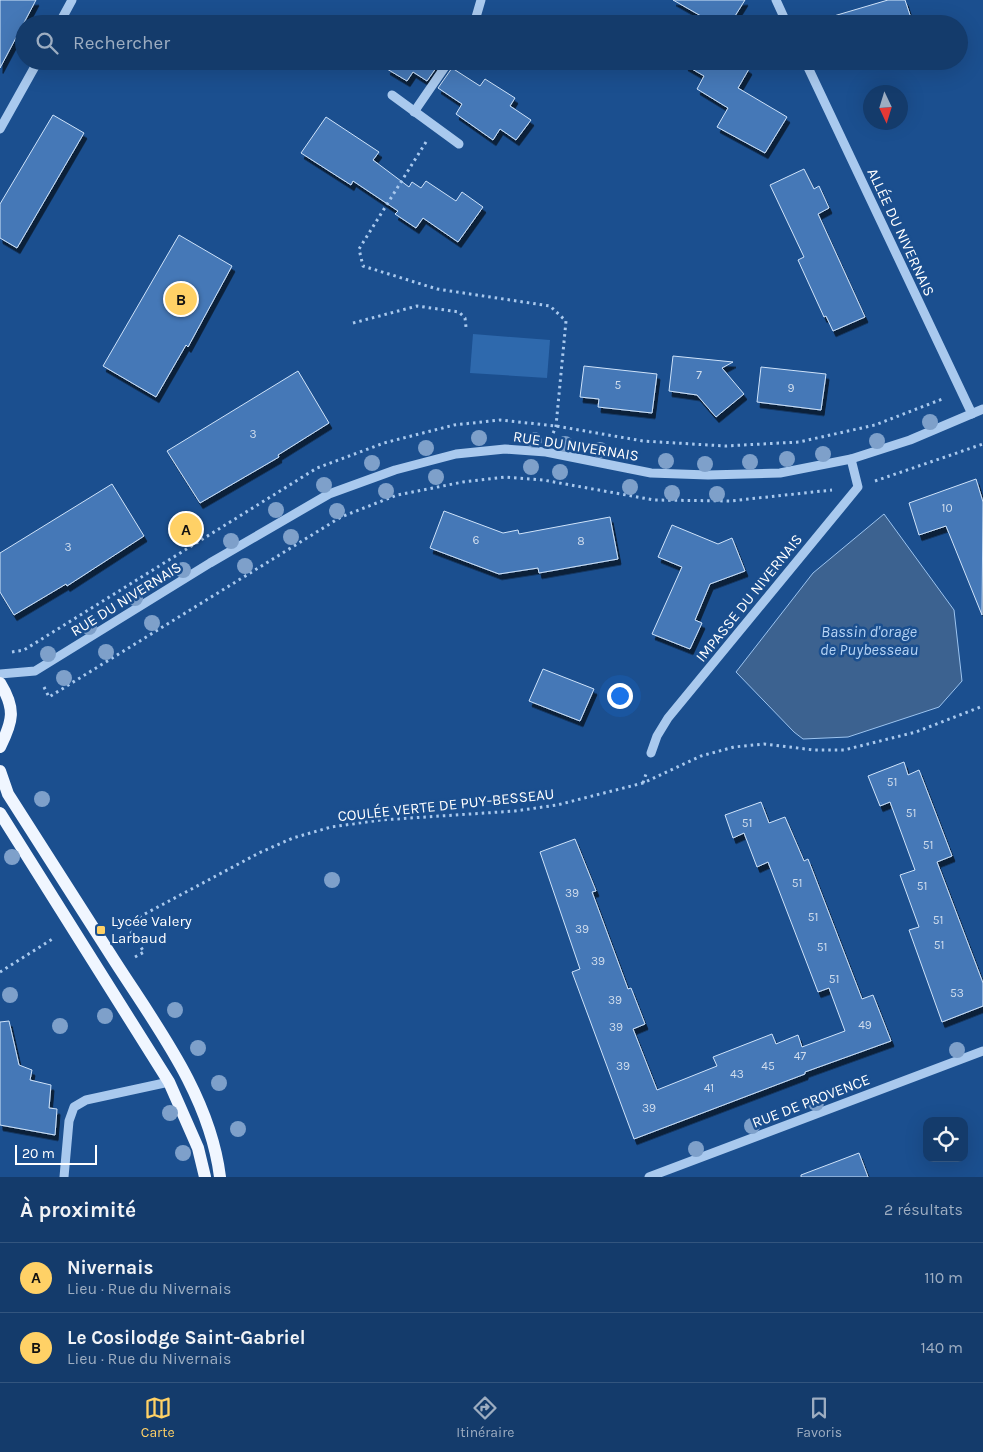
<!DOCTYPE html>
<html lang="fr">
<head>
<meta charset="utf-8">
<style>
  :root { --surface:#143b6b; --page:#1d4271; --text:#f1f3f6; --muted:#9dadc1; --line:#33557e; --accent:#ffd166 }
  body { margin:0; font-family:Karla,sans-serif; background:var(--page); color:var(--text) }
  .controls { position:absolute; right:15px; bottom:15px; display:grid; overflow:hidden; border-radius:10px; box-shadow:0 5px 20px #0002 }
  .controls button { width:45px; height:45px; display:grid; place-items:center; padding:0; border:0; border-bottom:1px solid var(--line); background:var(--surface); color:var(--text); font:25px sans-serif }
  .compass { position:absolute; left:863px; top:85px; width:45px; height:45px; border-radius:50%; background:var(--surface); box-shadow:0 5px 20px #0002; rotate:176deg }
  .scale { position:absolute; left:15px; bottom:12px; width:82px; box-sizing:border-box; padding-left:5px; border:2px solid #fff; border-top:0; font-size:14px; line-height:18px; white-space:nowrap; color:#fff; -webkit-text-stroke:4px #1b4f8f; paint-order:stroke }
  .you { position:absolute; left:619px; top:695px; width:18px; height:18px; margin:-12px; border:4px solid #fff; border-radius:50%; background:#1a73e8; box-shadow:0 0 0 8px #1a73e833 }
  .badge { display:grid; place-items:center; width:32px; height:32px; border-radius:50%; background:var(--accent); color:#111; font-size:16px; font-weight:700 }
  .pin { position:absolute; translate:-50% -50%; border:2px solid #fff; box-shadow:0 1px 5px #0006 }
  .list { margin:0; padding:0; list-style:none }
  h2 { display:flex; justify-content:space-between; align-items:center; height:65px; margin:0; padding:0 20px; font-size:21px }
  h2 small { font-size:16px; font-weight:400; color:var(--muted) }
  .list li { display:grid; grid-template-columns:32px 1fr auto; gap:15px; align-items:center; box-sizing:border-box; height:70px; padding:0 20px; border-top:1px solid var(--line) }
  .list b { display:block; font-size:19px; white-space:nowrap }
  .list p { margin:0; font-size:16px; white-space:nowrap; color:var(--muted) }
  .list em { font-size:16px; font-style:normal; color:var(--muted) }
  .icon { flex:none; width:28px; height:28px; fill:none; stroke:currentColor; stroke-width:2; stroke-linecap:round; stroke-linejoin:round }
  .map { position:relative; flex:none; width:983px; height:1177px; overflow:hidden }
  .search { position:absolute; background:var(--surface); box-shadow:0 5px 20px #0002; left:15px; right:15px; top:15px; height:55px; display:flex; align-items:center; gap:12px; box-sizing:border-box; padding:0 18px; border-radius:28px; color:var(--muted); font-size:19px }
  .sheet { height:205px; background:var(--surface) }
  nav { display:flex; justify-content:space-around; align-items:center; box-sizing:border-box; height:70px; border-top:1px solid var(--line); background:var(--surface); font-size:14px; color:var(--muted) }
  nav a { display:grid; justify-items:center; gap:2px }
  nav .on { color:var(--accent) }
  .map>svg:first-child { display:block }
</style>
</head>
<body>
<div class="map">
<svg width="983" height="1177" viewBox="0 0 983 1177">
  <defs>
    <filter id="shadow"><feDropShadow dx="3" dy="5.5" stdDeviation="0" flood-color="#0009"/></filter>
  </defs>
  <rect width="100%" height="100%" fill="#1b4f8f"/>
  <!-- green -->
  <path fill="#2e69ad" d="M 473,334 L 550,340 L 547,378 L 470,373 Z"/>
  <!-- water -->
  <path fill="#3c6290" stroke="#9cc4f0" d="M 884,514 L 954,610 L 962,681 L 939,707 L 848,737 L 803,739 L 794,732 L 736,672 L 813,573 Z"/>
  <!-- building -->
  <g fill="#4478b7" stroke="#cfe3fa" filter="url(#shadow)">
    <path d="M 0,0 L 36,0 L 0,68 Z"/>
    <path d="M 673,0 L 745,0 L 730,24 L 715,24 Z"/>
    <path d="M 888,0 L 905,0 L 913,24 L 828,24 L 827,18 Z"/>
    <path d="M 392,61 L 441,61 L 427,81 L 413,72 L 407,81 L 387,69 Z"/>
    <path d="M 687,61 L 737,61 L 749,69 L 738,88 L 787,117 L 765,153 L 717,127 L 728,108 L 697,89 L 704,76 L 685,65 Z"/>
    <path d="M 452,68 L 480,86 L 485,79 L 515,98 L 510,106 L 531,120 L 516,140 L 500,129 L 493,140 L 456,114 L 462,104 L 438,88 Z"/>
    <path d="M 53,115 L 84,133 L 17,248 L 0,238 L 0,204 Z"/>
    <path d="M 326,117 L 379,152 L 373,160 L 409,187 L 412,182 L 421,188 L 426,181 L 456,201 L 462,192 L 483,207 L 458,242 L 423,218 L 416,228 L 395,214 L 398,211 L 353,181 L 351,185 L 301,153 Z"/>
    <path d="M 804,169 L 814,189 L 819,186 L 829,208 L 818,214 L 865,317 L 833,331 L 826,316 L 824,317 L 798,260 L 804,257 L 770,185 Z"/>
    <path d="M 179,235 L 232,266 L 188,347 L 186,345 L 156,397 L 103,366 Z"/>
    <path d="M 673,356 L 733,362 L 722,368 L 744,394 L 716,417 L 697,395 L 669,391 Z"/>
    <path d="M 584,366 L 657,374 L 652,413 L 598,407 L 599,399 L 580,397 Z"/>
    <path d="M 761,367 L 826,374 L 821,410 L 757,402 Z"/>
    <path d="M 298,371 L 329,423 L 278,455 L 279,457 L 200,503 L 167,451 Z"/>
    <path d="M 976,479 L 983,502 L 982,615 L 946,526 L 919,535 L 909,503 Z"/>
    <path d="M 112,484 L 144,536 L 67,586 L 66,584 L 14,615 L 0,592 L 0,553 Z"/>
    <path d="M 444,511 L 503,533 L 518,530 L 519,534 L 610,517 L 618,559 L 539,573 L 538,568 L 499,574 L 430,548 Z"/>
    <path d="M 672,525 L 718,544 L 732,538 L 745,571 L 710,584 L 695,620 L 702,623 L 690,649 L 652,634 L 682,567 L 658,557 Z"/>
    <path d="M 543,669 L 594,689 L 580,721 L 529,701 Z"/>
    <path d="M 904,762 L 908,775 L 919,770 L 952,856 L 937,862 L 983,983 L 983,1006 L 942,1022 L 909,930 L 919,927 L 900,875 L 915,870 L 890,802 L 880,806 L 868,776 Z"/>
    <path d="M 761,802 L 769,823 L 785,817 L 804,861 L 808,859 L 862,999 L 873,995 L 891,1041 L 805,1072 L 805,1074 L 634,1139 L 572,972 L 580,969 L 540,852 L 575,839 L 596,891 L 592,892 L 628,989 L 631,988 L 645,1024 L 633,1029 L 657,1090 L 717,1066 L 713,1057 L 772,1034 L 776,1044 L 798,1035 L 802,1047 L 845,1031 L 829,988 L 818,992 L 768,862 L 757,867 L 744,833 L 733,838 L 725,815 Z"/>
    <path d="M 9,1021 L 19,1065 L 32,1070 L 30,1080 L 51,1085 L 49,1108 L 57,1109 L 55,1135 L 0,1125 L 0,1022 Z"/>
    <path d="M 859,1153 L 868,1177 L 801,1177 L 801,1175 Z"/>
  </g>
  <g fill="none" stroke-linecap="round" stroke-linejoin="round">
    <!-- path -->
    <g stroke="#a9c9ee" stroke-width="3" stroke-dasharray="2.5 4" stroke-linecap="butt">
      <path d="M 426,142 L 359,249 L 363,266 L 437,289 L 550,306 L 566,321 L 556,426 L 552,436"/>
      <path d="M 353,323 L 417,306 L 459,312 L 465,318 L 466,327"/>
      <path d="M 875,481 L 983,444"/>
      <path d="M 12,652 L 24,650 L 317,468 L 384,443 L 454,425 L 500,420 L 556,426 L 643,441 L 725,446 L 799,442 L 875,425 L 945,398"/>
      <path d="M 44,687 L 49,697 L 341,517 L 397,495 L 463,482 L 505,477 L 543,480 L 654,500 L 730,501 L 832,490"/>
      <path d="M 643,783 L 647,771"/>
      <path d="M 135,957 L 144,952 L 126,924 L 259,853 L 293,838 L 331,827 L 381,820 L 515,811 L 557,805 L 643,783 L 701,756 L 734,747 L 764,744 L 814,750 L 844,750 L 916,732 L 983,706"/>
      <path d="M 0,972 L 54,938"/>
    </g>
    <!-- minor -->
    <g stroke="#a9c9ee" stroke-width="9">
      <path d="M 776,0 L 787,24"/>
      <path d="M 59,24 L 72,0"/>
      <path d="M 474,24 L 481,0"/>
      <path d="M 805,61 L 972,414"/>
      <path d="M 392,95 L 459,144"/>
      <path d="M 414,112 L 449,61"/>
      <path d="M 0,129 L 38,61"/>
      <path d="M 0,674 L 35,671 L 210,563 L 329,494 L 395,470 L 456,454 L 505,449 L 546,452 L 651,473 L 708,475 L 780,473 L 851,459 L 910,440 L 983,409"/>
      <path d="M 651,753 L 657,736 L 668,718 L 858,487 L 851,459"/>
      <path d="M 64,1177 L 69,1121 L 74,1107 L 86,1100 L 169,1082"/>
      <path d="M 649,1177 L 983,1051"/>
    </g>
    <!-- major -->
    <g stroke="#f0f6ff" stroke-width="12">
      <path d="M 0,683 C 16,709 13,721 0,747"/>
      <path d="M 0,771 L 8,794 C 43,849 79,905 114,960 C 157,1027 210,1096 220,1177"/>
      <path d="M 0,813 L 169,1082 L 198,1148 L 205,1177"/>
    </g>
  </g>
  <!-- trees -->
  <g fill="#7ea0ca">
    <circle cx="930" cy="422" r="8"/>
    <circle cx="479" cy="438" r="8"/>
    <circle cx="534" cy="440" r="8"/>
    <circle cx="877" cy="441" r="8"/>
    <circle cx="565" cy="444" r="8"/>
    <circle cx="426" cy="448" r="8"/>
    <circle cx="600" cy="450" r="8"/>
    <circle cx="823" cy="454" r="8"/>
    <circle cx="787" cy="459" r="8"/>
    <circle cx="666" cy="461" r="8"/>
    <circle cx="750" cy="462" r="8"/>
    <circle cx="372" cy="463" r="8"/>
    <circle cx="705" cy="464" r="8"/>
    <circle cx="531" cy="467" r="8"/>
    <circle cx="560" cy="472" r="8"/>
    <circle cx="436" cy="477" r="8"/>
    <circle cx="324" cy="485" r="8"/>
    <circle cx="630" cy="487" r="8"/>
    <circle cx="386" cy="491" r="8"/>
    <circle cx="672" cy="493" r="8"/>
    <circle cx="717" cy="494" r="8"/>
    <circle cx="276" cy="510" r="8"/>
    <circle cx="337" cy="511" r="8"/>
    <circle cx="291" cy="537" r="8"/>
    <circle cx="231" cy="541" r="8"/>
    <circle cx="245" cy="566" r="8"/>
    <circle cx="183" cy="570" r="8"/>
    <circle cx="135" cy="598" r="8"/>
    <circle cx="152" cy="623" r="8"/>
    <circle cx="89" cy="627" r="8"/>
    <circle cx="106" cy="652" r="8"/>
    <circle cx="48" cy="654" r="8"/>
    <circle cx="64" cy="678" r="8"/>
    <circle cx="42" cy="799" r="8"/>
    <circle cx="12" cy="857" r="8"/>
    <circle cx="332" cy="880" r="8"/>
    <circle cx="10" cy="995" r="8"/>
    <circle cx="175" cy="1010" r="8"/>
    <circle cx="105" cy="1016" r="8"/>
    <circle cx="60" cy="1026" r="8"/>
    <circle cx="198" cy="1048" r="8"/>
    <circle cx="957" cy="1050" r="8"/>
    <circle cx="219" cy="1083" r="8"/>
    <circle cx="816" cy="1103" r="8"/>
    <circle cx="170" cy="1113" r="8"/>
    <circle cx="752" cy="1126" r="8"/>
    <circle cx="238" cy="1129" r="8"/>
    <circle cx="696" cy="1149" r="8"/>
    <circle cx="183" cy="1153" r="8"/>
  </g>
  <!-- markers -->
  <rect fill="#ffd166" stroke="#1b4f8f" stroke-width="2" x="96" y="925" width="10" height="10" rx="2.5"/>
  <g text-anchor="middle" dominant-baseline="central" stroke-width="5" stroke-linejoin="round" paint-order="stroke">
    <!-- number labels -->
    <g font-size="12" fill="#d0dded">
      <text x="699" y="375">7</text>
      <text x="618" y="385">5</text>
      <text x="791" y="388">9</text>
      <text x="253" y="434">3</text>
      <text x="947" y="508">10</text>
      <text x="476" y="540">6</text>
      <text x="581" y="541">8</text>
      <text x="68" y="547">3</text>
      <text x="892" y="782">51</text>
      <text x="911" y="813">51</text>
      <text x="747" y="823">51</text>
      <text x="928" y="845">51</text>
      <text x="797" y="883">51</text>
      <text x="922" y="886">51</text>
      <text x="572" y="893">39</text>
      <text x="813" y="917">51</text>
      <text x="938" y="920">51</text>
      <text x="582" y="929">39</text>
      <text x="939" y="945">51</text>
      <text x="822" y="947">51</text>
      <text x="598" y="961">39</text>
      <text x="834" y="979">51</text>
      <text x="957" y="993">53</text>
      <text x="615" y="1000">39</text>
      <text x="865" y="1025">49</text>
      <text x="616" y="1027">39</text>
      <text x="800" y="1056">47</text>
      <text x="623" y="1066">39</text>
      <text x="768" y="1066">45</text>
      <text x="737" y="1074">43</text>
      <text x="709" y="1088">41</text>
      <text x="649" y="1108">39</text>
    </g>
    <!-- street labels -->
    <g font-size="15" fill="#fff" stroke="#1b4f8f">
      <text transform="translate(901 232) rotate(65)">ALLÉE DU NIVERNAIS</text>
      <text transform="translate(576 446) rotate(9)">RUE DU NIVERNAIS</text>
      <text transform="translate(749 598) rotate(-51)">IMPASSE DU NIVERNAIS</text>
      <text transform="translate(126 599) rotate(-32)">RUE DU NIVERNAIS</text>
      <text transform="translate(446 805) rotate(-6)">COULÉE VERTE DE PUY-BESSEAU</text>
      <text transform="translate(811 1101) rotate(-21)">RUE DE PROVENCE</text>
    </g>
    <!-- poi labels -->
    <g font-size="15" fill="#fff" stroke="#1b4f8f" text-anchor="start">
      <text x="111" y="921">Lycée Valery<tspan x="111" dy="17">Larbaud</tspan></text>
    </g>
    <!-- water labels -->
    <g font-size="16" font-style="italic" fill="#b5d3f5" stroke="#1b4f8f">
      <text x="869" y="631">Bassin d'orage<tspan x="869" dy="18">de Puybesseau</tspan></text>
    </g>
  </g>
</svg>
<div class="controls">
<button><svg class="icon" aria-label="locate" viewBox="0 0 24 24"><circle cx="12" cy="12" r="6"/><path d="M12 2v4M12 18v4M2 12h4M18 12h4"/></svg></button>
</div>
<svg class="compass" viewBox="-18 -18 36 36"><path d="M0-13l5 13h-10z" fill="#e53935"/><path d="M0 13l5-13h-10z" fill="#9dadc1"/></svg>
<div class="scale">20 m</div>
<div class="you"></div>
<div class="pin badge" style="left:186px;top:529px">A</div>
<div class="pin badge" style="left:181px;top:299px">B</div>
<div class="search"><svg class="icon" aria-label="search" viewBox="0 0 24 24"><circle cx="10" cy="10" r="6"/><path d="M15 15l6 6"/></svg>Rechercher</div>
</div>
<section class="sheet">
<h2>À proximité<small>2 résultats</small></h2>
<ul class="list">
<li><span class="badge">A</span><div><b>Nivernais</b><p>Lieu · Rue du Nivernais</p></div><em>110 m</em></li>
<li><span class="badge">B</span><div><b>Le Cosilodge Saint-Gabriel</b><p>Lieu · Rue du Nivernais</p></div><em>140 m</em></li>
</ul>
</section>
<nav>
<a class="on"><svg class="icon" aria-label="map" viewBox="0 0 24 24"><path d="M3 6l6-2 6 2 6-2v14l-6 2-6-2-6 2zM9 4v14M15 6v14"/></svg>Carte</a>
<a><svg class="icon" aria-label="directions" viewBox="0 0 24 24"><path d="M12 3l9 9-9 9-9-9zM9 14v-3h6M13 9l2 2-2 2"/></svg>Itinéraire</a>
<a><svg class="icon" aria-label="saved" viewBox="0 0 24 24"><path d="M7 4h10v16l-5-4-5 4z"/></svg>Favoris</a>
</nav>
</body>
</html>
